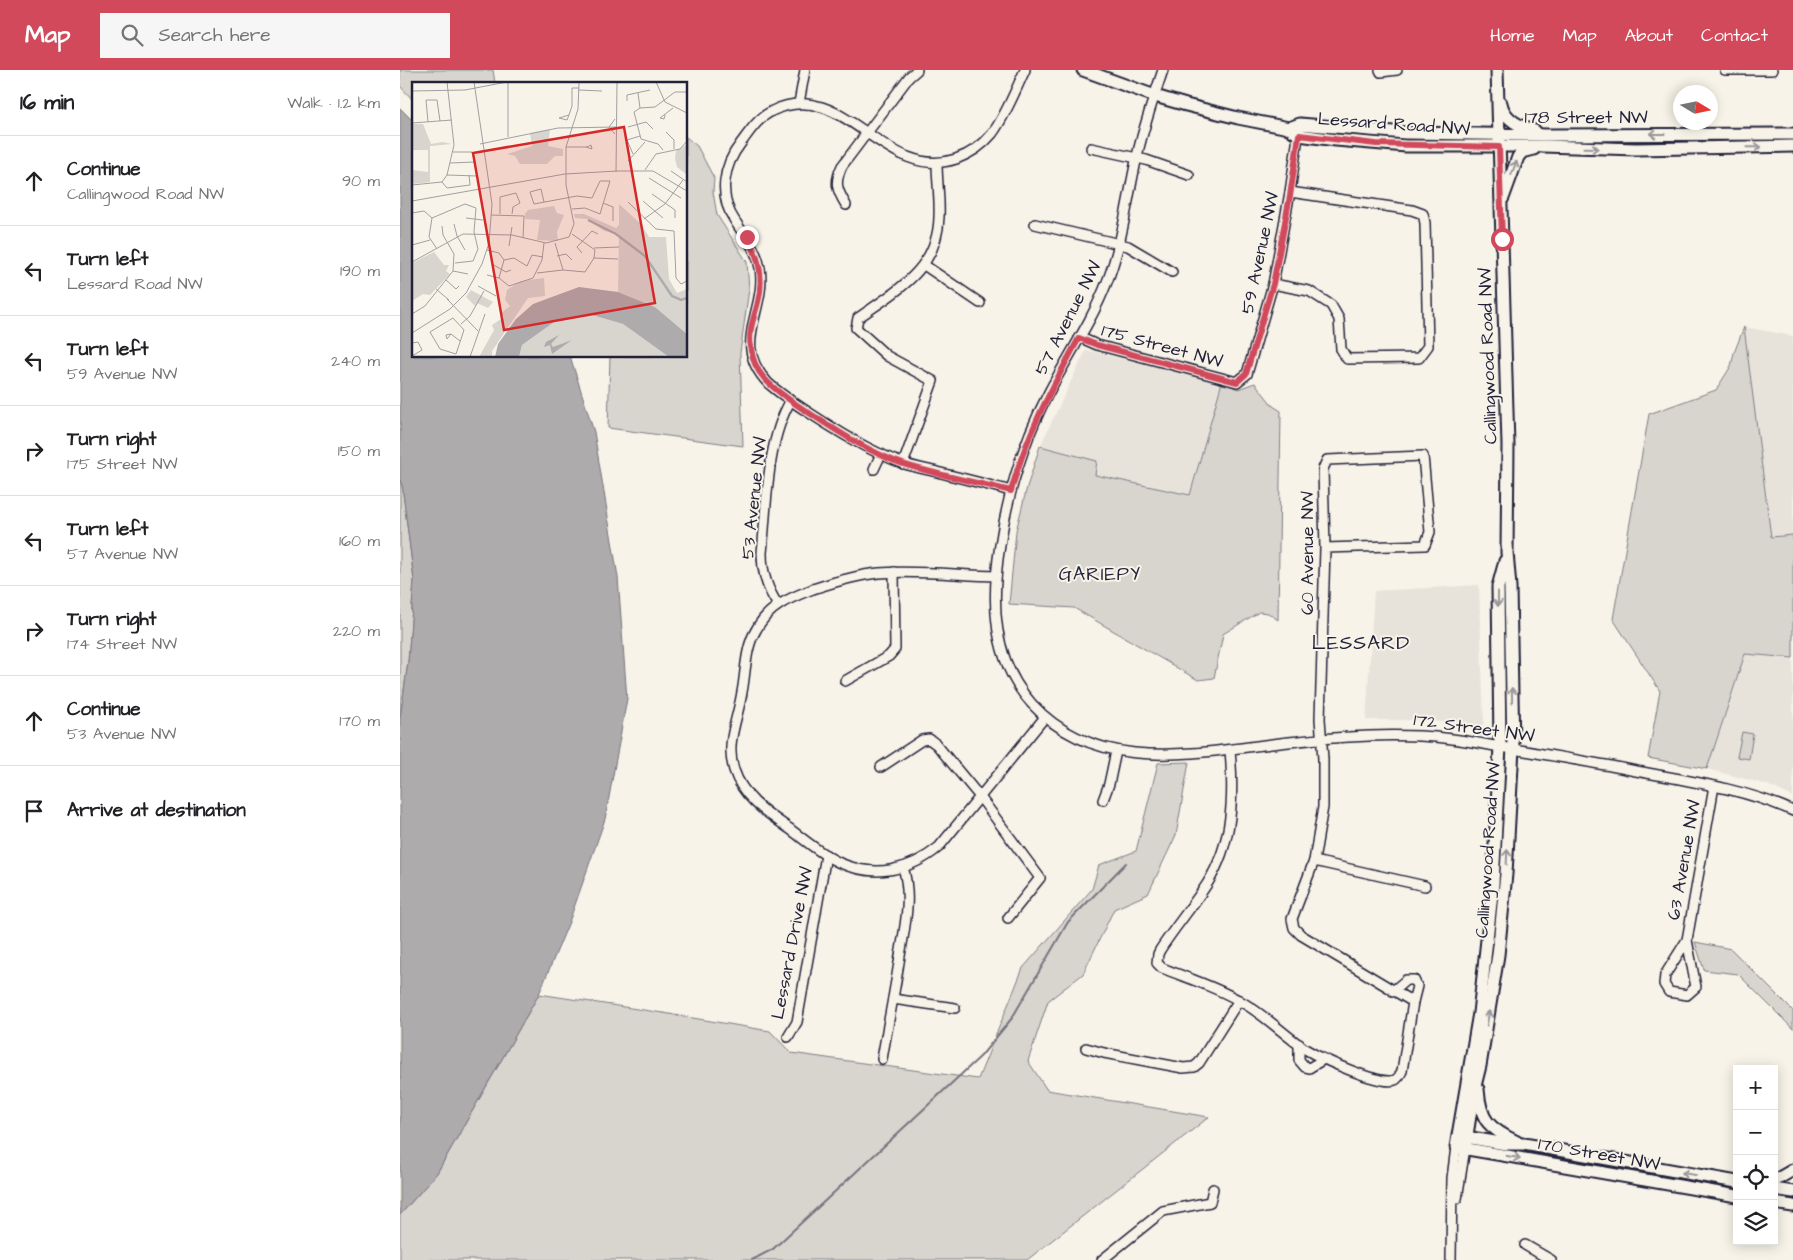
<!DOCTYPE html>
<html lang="en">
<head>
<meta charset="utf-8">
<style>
  :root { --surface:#fff; --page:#f6f6f6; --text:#202124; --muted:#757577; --line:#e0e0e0; --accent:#d1495b }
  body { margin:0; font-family:"Architects Daughter",sans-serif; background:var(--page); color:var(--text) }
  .controls { position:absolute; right:15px; bottom:15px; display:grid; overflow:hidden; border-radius:0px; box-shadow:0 2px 12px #0003 }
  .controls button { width:45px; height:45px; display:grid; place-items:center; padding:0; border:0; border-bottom:1px solid var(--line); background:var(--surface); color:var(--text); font:25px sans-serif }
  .compass { position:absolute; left:1273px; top:15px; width:45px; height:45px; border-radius:50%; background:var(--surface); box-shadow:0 2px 12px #0003; rotate:100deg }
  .stop { position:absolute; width:15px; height:15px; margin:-11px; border:4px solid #d1495b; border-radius:50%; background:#fff }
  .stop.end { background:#d1495b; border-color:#fff; box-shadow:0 1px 5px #0008 }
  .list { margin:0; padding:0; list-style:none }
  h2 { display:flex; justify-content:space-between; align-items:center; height:65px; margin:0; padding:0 20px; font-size:21px }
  h2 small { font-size:16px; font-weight:400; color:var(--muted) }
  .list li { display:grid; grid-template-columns:32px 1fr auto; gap:15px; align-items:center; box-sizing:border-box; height:90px; padding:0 20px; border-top:1px solid var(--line) }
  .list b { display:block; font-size:19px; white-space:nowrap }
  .list p { margin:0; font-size:16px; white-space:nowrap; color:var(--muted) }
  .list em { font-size:16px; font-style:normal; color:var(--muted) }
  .icon { flex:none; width:28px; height:28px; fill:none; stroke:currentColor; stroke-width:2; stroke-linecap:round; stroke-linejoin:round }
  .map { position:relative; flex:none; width:1393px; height:1190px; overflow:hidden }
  header { display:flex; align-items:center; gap:30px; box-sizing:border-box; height:70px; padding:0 25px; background:var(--accent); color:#fff }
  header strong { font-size:24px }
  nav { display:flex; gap:28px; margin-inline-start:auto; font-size:18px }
  .search { width:350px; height:45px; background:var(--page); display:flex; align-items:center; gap:12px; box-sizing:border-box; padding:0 18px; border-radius:0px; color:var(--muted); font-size:19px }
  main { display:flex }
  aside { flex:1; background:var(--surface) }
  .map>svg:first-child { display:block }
</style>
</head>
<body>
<header>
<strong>Map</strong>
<div class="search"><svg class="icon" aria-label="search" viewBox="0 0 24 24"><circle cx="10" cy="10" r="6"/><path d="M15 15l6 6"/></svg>Search here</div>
<nav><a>Home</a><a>Map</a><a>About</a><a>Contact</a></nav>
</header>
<main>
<aside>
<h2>16 min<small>Walk · 1.2 km</small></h2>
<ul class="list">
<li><svg class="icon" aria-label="ahead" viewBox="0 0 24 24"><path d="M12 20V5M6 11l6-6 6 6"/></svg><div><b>Continue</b><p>Callingwood Road NW</p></div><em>90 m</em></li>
<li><svg class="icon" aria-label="left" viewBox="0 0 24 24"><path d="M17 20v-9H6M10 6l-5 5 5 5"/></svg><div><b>Turn left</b><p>Lessard Road NW</p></div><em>190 m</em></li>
<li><svg class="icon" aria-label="left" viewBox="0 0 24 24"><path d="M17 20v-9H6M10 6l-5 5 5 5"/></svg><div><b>Turn left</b><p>59 Avenue NW</p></div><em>240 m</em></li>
<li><svg class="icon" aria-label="right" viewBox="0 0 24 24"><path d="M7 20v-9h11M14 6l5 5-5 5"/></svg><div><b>Turn right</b><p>175 Street NW</p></div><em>150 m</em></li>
<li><svg class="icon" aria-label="left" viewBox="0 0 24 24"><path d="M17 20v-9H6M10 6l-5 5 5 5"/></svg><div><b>Turn left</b><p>57 Avenue NW</p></div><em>160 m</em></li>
<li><svg class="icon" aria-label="right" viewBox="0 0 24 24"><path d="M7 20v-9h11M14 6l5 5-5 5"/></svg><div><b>Turn right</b><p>174 Street NW</p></div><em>220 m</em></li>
<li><svg class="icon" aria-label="ahead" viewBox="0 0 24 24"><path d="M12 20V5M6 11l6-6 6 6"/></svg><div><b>Continue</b><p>53 Avenue NW</p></div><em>170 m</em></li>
<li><svg class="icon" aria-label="arrive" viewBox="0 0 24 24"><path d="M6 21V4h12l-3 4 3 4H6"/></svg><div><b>Arrive at destination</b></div></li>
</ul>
</aside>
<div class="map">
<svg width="1393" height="1190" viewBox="0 0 1393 1190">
  <rect width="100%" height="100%" fill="#f7f3e8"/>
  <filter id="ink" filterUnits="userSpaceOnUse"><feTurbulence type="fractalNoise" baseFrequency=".02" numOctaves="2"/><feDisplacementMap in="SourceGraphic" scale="10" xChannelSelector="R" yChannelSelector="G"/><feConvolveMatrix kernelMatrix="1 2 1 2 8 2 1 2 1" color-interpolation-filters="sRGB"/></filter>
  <g filter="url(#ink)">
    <!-- built -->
    <g fill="#e7e3db">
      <path d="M 1344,257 L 1393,266 L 1393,465 L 1371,467 Z"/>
      <path d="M 686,280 L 822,312 L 790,425 L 695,405 L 697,392 L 640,376 Z"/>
      <path d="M 1079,515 L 1084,653 L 1081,656 L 1024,650 L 966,650 L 974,521 Z"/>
      <path d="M 1345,584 L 1393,588 L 1393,727 L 1368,715 L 1307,699 Z"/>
    </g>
    <!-- green -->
    <g fill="#d8d5cf" stroke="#7d7c85">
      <path d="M 0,0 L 93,0 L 95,14 L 14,14 L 14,31 L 0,16 Z"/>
      <path d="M 286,67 L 297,76 L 314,108 L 313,122 L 317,145 L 347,192 L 349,219 L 340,283 L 343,376 L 208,358 L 210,286 L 286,286 Z"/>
      <path d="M 1344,257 L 1371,467 L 1393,465 L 1393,588 L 1345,584 L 1307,699 L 1248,688 L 1260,621 L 1213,549 L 1249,344 L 1316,320 L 1331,296 L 1334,283 Z"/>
      <path d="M 822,312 L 838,319 L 855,313 L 873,336 L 881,341 L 878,550 L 868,543 L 859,542 L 823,564 L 814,608 L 798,610 L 674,538 L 609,534 L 616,461 L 627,417 L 640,376 L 697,391 L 695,405 L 790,425 Z"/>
      <path d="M 0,410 L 2,415 L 14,510 L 8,592 L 0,648 Z"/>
      <path d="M 1342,662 L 1353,664 L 1349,689 L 1337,687 Z"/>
      <path d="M 789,692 L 776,765 L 748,824 L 714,839 L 683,904 L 648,931 L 628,991 L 647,1020 L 809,1047 L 627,1190 L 0,1190 L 0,1145 L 37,1103 L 139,924 L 263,943 L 370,961 L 391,983 L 578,1009 L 623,898 L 692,819 L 699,795 L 736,781 L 758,693 Z"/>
      <path d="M 1295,872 L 1331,879 L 1393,941 L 1393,959 L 1338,904 L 1304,900 Z"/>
    </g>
    <!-- water -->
    <path fill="#aeabad" stroke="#76747f" d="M 0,38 L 14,52 L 14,286 L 170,286 L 194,362 L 218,507 L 227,629 L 205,749 L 169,852 L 139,924 L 37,1103 L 0,1145 L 0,648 L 8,592 L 14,510 L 2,415 L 0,410 Z"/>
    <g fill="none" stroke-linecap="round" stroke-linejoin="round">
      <!-- stream -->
      <path stroke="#76747f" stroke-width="2" d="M 352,1190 L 373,1179 L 581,986 L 612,948 L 668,852 L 726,793"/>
      <!-- minor casing -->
      <g stroke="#22223b" stroke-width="12">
        <g id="minor">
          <path d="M 763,0 C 753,30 742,61 736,91 C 727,132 722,174 707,212 C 692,251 668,286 649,322 C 624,370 608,422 600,475 C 591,531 592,590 632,634 C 700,708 802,681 889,672 C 933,667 976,664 1020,666 C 1047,667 1074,672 1100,677 C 1139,683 1177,690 1216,697 C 1274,709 1338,716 1393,741"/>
          <path d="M 980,0 L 981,2 L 997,0"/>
          <path d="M 1325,0 L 1372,0"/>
          <path d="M 399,33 L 405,0"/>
          <path d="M 691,78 L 746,90 L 789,105"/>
          <path d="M 446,135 C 437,120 434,113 442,96 L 509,7 L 517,0"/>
          <path d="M 635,154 L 728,176 L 772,202"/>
          <path d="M 524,195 L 580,233"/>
          <path d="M 873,214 L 909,221 L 931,235 L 939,249 L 941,279 L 947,289 L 1019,288 L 1028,276 L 1025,153 L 1023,144 L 1012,140 L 890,122"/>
          <path d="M 679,267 L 697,275 L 837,312 L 847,304 L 873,214 L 890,122 L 899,60"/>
          <path d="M 503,394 L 533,311 L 487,286 L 456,258 L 458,248 C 496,221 538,199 539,147 C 540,129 537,111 537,93"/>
          <path d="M 474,399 L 481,384"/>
          <path d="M 611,421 C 586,414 561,408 537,402 C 525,399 513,397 502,393 C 469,381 437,361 408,342 C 394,333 380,324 368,313 C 330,273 367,241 360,198 C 357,179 345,167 335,151 C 318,126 323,96 341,73 C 350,61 358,48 372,41 C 444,5 483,113 556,89 C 570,84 583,75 592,64 C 606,45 615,21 625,0"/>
          <path d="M 596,506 C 559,505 515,500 479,503 C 456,505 434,512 413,519 C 389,528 368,537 356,560 C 345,578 346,602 342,622 C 338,649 325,673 334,700 C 343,728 367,743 390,759 C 406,771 422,785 440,793 C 475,808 510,801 539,777 L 645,647"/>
          <path d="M 378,535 C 367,519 362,503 362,483 C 367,435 366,372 391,330"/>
          <path d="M 445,611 L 489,586 L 495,579 L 494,502"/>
          <path d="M 830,680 C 834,726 833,773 807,814 C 792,837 775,857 760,880 L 758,884 L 757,893 L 762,898 C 790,909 814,916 840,931 C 864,944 883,964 905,979 C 920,988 980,1016 995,1010 C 999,1008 1000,1005 1002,1001 L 1013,932 L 901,865 L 894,858 L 892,849 L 914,791 L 923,737 L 923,689 L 920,649 L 925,478 L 923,399 L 927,390 L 1023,386 L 1030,462 L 1025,475 L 925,478"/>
          <path d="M 481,697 L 522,670 L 529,669 L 536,674 L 580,727 L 640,808 L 608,848"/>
          <path d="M 703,730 L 709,714 L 716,681"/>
          <path d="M 914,791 L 1025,816"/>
          <path d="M 1287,870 L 1314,716"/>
          <path d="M 1287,870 L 1296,917 L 1287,925 L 1269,922 L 1264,914 L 1265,905 Z"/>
          <path d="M 993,921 L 1006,910 L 1014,910 L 1017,916 L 1013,932"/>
          <path d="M 493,929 L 555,938"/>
          <path d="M 388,967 L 397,952 L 426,785"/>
          <path d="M 899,974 L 899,990 L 905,997 L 909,998 L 924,989"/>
          <path d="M 686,978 L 704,983 L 783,998 L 794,997 L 799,993 L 839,930"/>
          <path d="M 482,989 C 488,954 495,920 500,886 C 505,856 512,827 503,797"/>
          <path d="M 1057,1129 L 1065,1078"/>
          <path d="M 1125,1175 L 1151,1190"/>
          <path d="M 702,1190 L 763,1141 L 810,1132 L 813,1119"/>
          <path d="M 1051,1190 L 1052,1108 L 1056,1077"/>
        </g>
      </g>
      <!-- major casing -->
      <g stroke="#22223b" stroke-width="15">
        <g id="major">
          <path d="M 683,0 L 755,26 L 786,35 L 838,48 L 889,58 L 899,65 L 936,70 L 1006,76 L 1143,76 L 1236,79 L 1393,76"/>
          <path d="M 1101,33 C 1104,50 1120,57 1135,61"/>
          <path d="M 889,58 L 900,54 L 1005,63 L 1148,65 L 1393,64"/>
          <path d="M 1103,128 L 1118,87 L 1122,82 L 1134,79"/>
          <path d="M 1105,491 L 1098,517 L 1100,676 L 1093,814 L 1079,943 L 1056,1077 L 1337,1126"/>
          <path d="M 1078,1019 C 1080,1051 1090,1059 1117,1072"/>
          <path d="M 1060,1066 L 1106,1074 L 1124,1074 L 1337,1112"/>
          <path d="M 1065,1078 L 1074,1020 L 1080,996 L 1098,885 L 1106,804 L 1113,678 L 1110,517 L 1107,482 L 1108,375 L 1097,0"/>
          <path d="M 1374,1111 L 1393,1100"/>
          <path d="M 1374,1119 L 1393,1122"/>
          <path d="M 1374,1133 L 1393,1136"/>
        </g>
      </g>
      <!-- minor -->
      <use href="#minor" stroke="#f7f3e8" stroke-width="9"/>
      <!-- major -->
      <use href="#major" stroke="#f7f3e8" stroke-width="11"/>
    </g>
    <!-- one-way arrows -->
    <defs><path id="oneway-shaft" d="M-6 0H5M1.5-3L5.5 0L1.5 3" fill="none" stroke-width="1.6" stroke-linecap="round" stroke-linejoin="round" transform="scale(1.25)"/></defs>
    <g stroke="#97959a">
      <use href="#oneway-shaft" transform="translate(1257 64) rotate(180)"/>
      <use href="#oneway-shaft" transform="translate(1354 77) rotate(-1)"/>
      <use href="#oneway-shaft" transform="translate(1191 78) rotate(1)"/>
      <use href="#oneway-shaft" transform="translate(1114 98) rotate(-69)"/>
      <use href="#oneway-shaft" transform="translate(1098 529) rotate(90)"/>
      <use href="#oneway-shaft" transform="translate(1112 625) rotate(-91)"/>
      <use href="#oneway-shaft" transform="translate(1107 787) rotate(-87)"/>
      <use href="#oneway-shaft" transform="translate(1088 948) rotate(-81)"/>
      <use href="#oneway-shaft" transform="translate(1113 1087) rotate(10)"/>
      <use href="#oneway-shaft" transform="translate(1289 1104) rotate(-170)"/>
    </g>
  </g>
  <g fill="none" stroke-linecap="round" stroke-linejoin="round" filter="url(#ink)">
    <!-- route -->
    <path stroke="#d1495b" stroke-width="6" d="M 347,167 C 361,189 364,212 357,236 C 353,250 348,263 351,277 C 352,289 357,300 364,308 C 375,321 390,330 403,339 C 432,358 470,383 503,394 C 538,405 575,412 611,421 C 627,363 651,320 679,268 L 697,275 L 837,312 L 846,304 L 873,214 L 890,126 L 899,65 L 976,74 L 1099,77 L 1102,169"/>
  </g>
  <g text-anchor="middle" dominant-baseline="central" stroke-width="4" stroke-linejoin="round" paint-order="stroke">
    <!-- street labels -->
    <g font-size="18" fill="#22223b" stroke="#f7f3e8">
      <text x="1186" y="47">178 Street NW</text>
      <text transform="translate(994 54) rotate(4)">Lessard Road NW</text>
      <text transform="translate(860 183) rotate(-78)">59 Avenue NW</text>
      <text transform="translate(668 248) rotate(-63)">57 Avenue NW</text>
      <text transform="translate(762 276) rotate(15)">175 Street NW</text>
      <text transform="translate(1088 286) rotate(-92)">Callingwood Road NW</text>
      <text transform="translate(354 428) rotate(-84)">53 Avenue NW</text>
      <text transform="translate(907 483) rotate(-90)">60 Avenue NW</text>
      <text transform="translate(1074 658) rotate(8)">172 Street NW</text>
      <text transform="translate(1088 780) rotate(-86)">Callingwood Road NW</text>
      <text transform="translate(1284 790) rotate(-80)">63 Avenue NW</text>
      <text transform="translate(392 873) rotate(-79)">Lessard Drive NW</text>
      <text transform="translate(1199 1084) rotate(10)">170 Street NW</text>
    </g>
    <!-- neighbourhood labels -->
    <g font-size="19" letter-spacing="1" fill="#22223b" stroke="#f7f3e8">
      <text x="700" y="504">GARIEPY</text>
    </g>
    <!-- quarter labels -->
    <g font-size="20" letter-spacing="1" fill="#22223b" stroke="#f7f3e8">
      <text x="961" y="573">LESSARD</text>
    </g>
  </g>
  <!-- overview -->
  <g transform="translate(12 12)">
    <rect width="275" height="275" fill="#f7f3e8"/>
    <path d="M 0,42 L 11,42 L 19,62 L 30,60 L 40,62 L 18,64 L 18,100 L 0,102 L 0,88 L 16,90 L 16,68 L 0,68 ZM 138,47 L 136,64 L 151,67 L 151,74 L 143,74 L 135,82 L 108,82 L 103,74 L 95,72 L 120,64 L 118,51 ZM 275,62 L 275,93 L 265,85 L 263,76 L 264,69 ZM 207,122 L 230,143 L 237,155 L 254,155 L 257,197 L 265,211 L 275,207 L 275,252 L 243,225 L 206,210 L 207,152 L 192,149 L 175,137 L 163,136 L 162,132 L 172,132 L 204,146 L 207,143 ZM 142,124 L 145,131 L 152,133 L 145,150 L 146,159 L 125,158 L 128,138 L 113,137 L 113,132 L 116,128 ZM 22,170 L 32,183 L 37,183 L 34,189 L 38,192 L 18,213 L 11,212 L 0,219 L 0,181 ZM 132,196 L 133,214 L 116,216 L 80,269 L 80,275 L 67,275 L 82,248 L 80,243 L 92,235 L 89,231 L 98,224 L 93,218 L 95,208 L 109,199 ZM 59,208 L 81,220 L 76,226 L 65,221 L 63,224 L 54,215 ZM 180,233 L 211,242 L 257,275 L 107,275 L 110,263 L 145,238 Z" fill="#d8d5cf"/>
    <path d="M 167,205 L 206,210 L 243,225 L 275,252 L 275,275 L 257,275 L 211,242 L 180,233 L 145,238 L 110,263 L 107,275 L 83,275 L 86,262 L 104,237 L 121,222 ZM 147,253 L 139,262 L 141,265 L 160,258 L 140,272 L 138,263 L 132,265 L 134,260 Z" fill="#aeabad"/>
    <path fill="none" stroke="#aeabad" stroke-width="2.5" d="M 176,138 L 204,152 L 233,174 L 260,214 L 269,218 L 275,216"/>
    <path fill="none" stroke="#a29fa3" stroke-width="1" d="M 96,0 L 96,55M 244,0 L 253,20 L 275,31M 167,8 L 190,9M 0,9 L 53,8 L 95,0M 226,11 L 228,26M 215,19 L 215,13 L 238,8M 157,33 L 147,36 L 155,38 L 157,33 L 160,24 L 160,6 L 167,6M 253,33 L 252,37 L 248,36 L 261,26M 203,37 L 197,45 L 203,52M 16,40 L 14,18 L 25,18 L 28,39M 0,41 L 40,38M 216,45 L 234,40 L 241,47M 254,50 L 262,58 L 262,67M 68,62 L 146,46 L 205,45M 179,63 L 180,67 L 174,65 L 175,65 ZM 154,65 L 174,65M 251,68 L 246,62 L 229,57 L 222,30 L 228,26 L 243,25 L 263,10 L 275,10M 221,72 L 215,58 L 228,54M 216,79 L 233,60M 38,81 L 63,80 L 60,70 L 41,70M 233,88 L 244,72 L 268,67 L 275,59M 205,89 L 241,89 L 275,109M 259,89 L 275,100M 204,90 L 205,0M 35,93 L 65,94M 237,96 L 269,116M 30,100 L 35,93 L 42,63 L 35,0M 30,100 L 35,106 L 58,103 L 57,93M 0,103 L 30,100M 240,112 L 263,128 L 263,136M 0,119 L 153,92 L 205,89M 231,119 L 251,136M 132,120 L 129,107 L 118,110 L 122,122 L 165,114 L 180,116 L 188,99 L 198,99 L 188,132 L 173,126 L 160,127M 216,120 L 244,147 L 262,149 L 264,196 L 269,202 L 275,199M 191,121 L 201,125 L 201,139M 0,131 L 12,129 L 20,136M 88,132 L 88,115 L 104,111 L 108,121 L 101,125 L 100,132M 79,133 L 112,134 L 111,156M 20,136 L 53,122 L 64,126 L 62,150 L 66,167 L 61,179M 20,136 L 17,155 L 25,167M 54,136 L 71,138M 232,137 L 253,122 L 271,98M 42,142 L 45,154 L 53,168M 143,161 L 151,188 L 173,190 L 182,176 L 183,168 L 160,152M 0,163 L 18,158M 97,164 L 100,145M 182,166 L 207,165M 75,168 L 87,171 L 92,178M 170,171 L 165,165 L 180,149 L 186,152M 145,174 L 154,172 L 160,178M 182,176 L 206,177M 92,178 L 102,176 L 115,184 L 120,173 L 131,175M 0,180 L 51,152 L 100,153 L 134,161 L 157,155 L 162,142 L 154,103 L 154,65 L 166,27 L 167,0M 43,181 L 61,179M 80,182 L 94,190 L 99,188M 41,189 L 56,192M 125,191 L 151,188M 75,193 L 87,196 L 97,204 L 121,196 L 130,178 L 132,161M 87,196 L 92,178M 34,198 L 44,207 L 47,204M 66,204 L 84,214M 24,207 L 37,218M 35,217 L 66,249M 0,232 L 13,224 L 41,189 L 42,172 L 31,153 L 30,144M 41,236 L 52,248 L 44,272 L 28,267 L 18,250 ZM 49,242 L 58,234 L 72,209M 0,251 L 38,227 L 54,211 L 70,182 L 77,161 L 80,122 L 62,0M 39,252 L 34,253 L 35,257 L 39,252 L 48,259M 0,261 L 6,260 L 10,268 L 0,274M 58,275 L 73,232"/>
    <path fill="#d62828" fill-opacity="0.15" stroke="#d62828" stroke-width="2.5" d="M 212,45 L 243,221 L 92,248 L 61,71 Z"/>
    <rect width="275" height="275" fill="none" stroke="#22223b" stroke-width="2.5"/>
  </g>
</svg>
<div class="controls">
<button>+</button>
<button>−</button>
<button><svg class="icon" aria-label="locate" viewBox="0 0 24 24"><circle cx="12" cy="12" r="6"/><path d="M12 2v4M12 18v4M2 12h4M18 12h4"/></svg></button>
<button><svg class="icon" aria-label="layers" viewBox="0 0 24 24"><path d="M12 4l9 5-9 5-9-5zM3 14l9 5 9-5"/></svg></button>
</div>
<svg class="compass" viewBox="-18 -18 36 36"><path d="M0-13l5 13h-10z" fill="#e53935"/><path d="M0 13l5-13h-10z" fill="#757577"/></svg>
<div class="stop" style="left:1102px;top:169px"></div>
<div class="stop end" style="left:347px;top:167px"></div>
</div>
</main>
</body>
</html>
